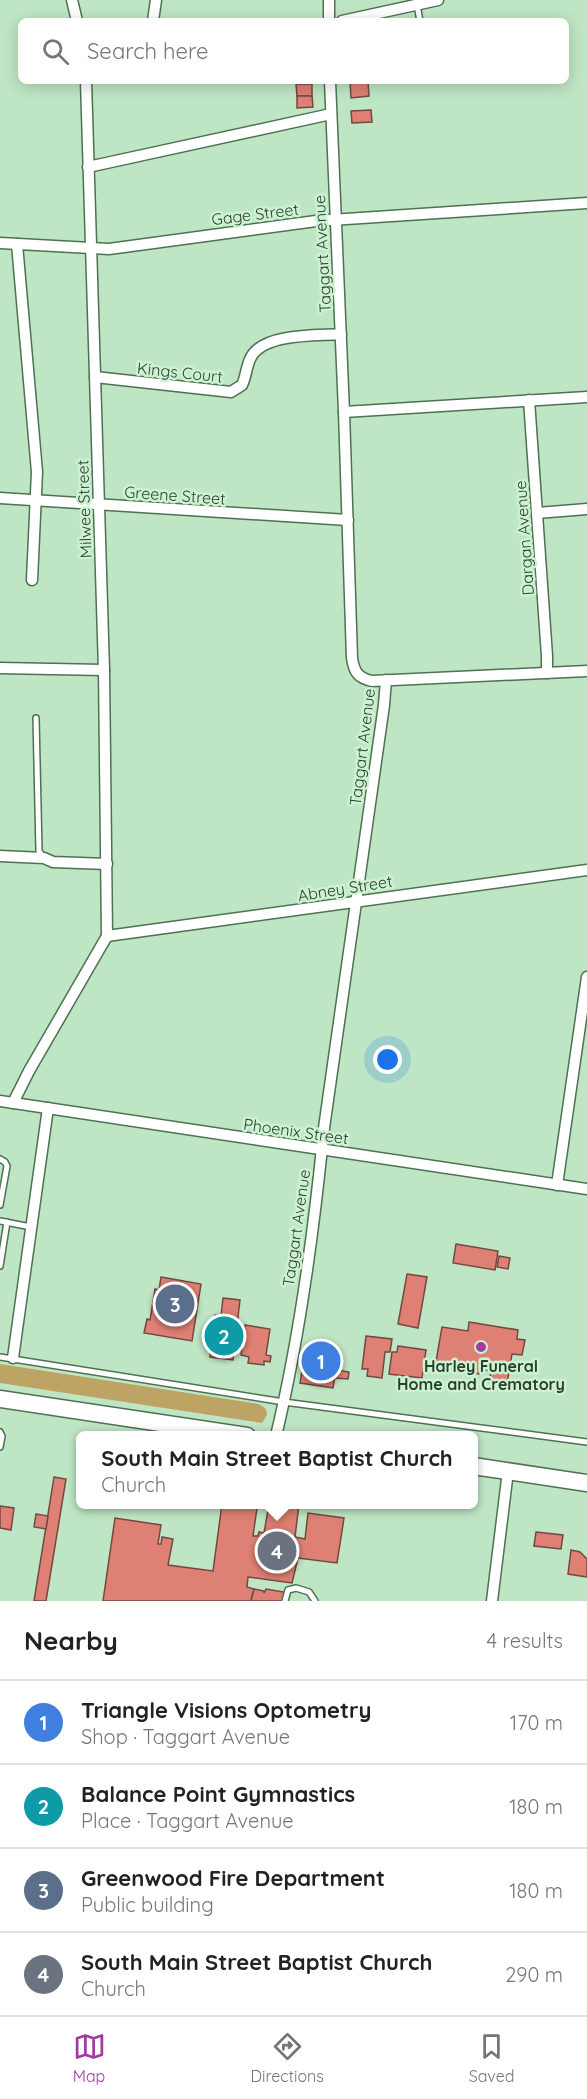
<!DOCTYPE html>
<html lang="en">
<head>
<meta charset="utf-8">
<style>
  :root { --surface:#fff; --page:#f2f2f2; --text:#222; --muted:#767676; --line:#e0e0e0; --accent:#a23ca0 }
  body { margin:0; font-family:Quicksand,sans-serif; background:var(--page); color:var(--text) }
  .you { position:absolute; left:388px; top:1060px; width:21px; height:21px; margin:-15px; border:4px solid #fff; border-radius:50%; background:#1a73e8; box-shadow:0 0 0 9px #1a73e833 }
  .badge { display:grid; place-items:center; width:39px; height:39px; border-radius:50%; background:var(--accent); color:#fff; font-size:20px; font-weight:700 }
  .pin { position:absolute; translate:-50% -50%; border:3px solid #fff; box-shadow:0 2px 6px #0006 }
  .popup { position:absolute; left:76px; top:1431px; width:402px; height:78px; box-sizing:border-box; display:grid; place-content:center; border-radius:9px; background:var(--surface); filter:drop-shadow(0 2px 4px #0005); font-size:20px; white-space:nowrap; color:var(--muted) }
  .popup b { font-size:22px; color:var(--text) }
  .popup::after { content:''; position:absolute; left:50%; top:100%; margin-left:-12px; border:12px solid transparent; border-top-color:var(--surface) }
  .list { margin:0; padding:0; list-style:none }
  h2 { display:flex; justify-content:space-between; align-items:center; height:78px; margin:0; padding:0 24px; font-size:26px }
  h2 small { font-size:20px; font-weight:400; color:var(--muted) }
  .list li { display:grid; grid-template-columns:39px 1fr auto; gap:18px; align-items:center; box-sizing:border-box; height:84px; padding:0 24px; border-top:2px solid var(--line) }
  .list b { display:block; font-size:22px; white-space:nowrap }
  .list p { margin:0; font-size:20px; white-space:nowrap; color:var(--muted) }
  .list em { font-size:20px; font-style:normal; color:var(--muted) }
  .icon { flex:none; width:33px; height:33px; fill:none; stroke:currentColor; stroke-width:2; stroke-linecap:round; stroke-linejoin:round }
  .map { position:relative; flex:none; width:587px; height:1601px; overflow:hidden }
  .search { position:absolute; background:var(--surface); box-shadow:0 3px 15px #0003; left:18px; right:18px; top:18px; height:66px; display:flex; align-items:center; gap:15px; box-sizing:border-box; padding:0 21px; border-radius:9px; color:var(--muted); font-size:22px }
  .sheet { height:414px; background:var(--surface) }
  nav { display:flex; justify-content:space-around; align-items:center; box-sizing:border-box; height:84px; border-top:2px solid var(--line); background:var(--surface); font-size:16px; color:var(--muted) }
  nav a { display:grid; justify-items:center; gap:3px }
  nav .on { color:var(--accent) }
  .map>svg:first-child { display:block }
</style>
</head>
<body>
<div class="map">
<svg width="587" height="1601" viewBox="0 0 587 1601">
  <rect width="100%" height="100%" fill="#bfe6c4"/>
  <!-- green -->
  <path fill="#bea464" d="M 0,1364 L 259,1404 L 266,1409 L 267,1415 L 262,1423 L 0,1383 Z"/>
  <!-- building -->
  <g fill="#de8073" stroke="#734841" stroke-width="1.5">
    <path d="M 350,81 L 368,81 L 369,96 L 351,98 Z"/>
    <path d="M 296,84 L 312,84 L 312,96 L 297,96 Z"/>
    <path d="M 297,96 L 312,96 L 313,107 L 297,108 Z"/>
    <path d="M 371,110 L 372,122 L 352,123 L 351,111 Z"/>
    <path d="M 456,1244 L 498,1251 L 495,1270 L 453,1263 Z"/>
    <path d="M 499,1256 L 510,1258 L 508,1269 L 497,1267 Z"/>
    <path d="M 407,1274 L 427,1277 L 418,1328 L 398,1324 Z"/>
    <path d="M 161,1277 L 201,1284 L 192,1341 L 144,1333 L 147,1319 L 150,1320 L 155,1289 L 159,1290 Z"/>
    <path d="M 223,1298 L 240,1300 L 233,1360 L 210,1357 L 215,1315 L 221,1316 Z"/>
    <path d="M 469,1322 L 518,1330 L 517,1339 L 525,1340 L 522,1355 L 512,1354 L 507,1384 L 489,1382 L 491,1371 L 480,1369 L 479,1374 L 435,1367 L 442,1327 L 468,1331 Z"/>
    <path d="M 245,1325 L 270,1329 L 266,1355 L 271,1356 L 270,1362 L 264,1361 L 264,1365 L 248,1363 L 249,1357 L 241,1355 Z"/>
    <path d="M 366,1336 L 392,1339 L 390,1352 L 385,1352 L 382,1378 L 367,1376 L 368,1369 L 362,1369 Z"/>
    <path d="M 398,1346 L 426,1350 L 422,1378 L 389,1374 L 392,1352 L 397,1352 Z"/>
    <path d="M 306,1347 L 339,1353 L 333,1388 L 300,1383 Z"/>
    <path d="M 337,1370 L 349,1372 L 348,1379 L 335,1378 Z"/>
    <path d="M 54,1477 L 66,1479 L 46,1601 L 34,1601 Z"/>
    <path d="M 222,1504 L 257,1508 L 253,1536 L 258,1536 L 259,1532 L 264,1533 L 269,1504 L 299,1504 L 295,1537 L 305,1539 L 308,1513 L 344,1518 L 337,1563 L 298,1558 L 292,1583 L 248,1577 L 247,1587 L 254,1589 L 251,1601 L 103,1601 L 115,1518 L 161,1525 L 158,1544 L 161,1544 L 162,1537 L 173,1539 L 168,1565 L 213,1571 Z"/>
    <path d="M 0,1506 L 14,1508 L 11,1530 L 0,1528 Z"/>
    <path d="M 36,1514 L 48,1516 L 46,1529 L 34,1527 Z"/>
    <path d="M 536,1532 L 563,1535 L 561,1549 L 534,1546 Z"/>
    <path d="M 571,1550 L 580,1552 L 587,1559 L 587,1577 L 568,1574 Z"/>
    <path d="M 254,1589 L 264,1591 L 264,1593 L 266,1589 L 284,1592 L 283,1601 L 251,1601 Z"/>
  </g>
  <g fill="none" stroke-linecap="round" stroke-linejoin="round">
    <!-- service casing -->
    <g stroke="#4e7053" stroke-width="8">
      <g id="service">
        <path d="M 417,5 L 420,21"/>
        <path d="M 36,718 L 39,851 L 43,857"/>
        <path d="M 0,1159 L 5,1162 L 7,1166 L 0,1205"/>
        <path d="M 0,1221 L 31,1227"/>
        <path d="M 0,1266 L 7,1222"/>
        <path d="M 0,1357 L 284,1402 L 587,1442"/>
        <path d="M 0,1432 L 2,1436 L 0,1447"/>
        <path d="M 285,1601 L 288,1590 L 296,1588 L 309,1592 L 315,1601"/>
      </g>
    </g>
    <!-- minor casing -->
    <g stroke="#4e7053" stroke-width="13">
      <g id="minor">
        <path d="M 72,0 L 77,21"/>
        <path d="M 329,0 L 329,21"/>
        <path d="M 153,21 L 156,0"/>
        <path d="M 342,21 L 438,0"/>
        <path d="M 86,81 L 104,670 L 107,936"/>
        <path d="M 330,81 L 344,412 L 352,658 C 354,672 358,678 372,681 L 587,671"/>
        <path d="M 88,167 L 331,114"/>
        <path d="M 0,243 L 109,249 L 316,221 L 587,203"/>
        <path d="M 17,244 L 37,472 L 32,580"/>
        <path d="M 95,377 L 231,392 L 242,385 C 247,375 246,363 253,354 C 269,333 318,336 341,334"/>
        <path d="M 529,400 L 547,656 L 547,673"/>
        <path d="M 344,412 L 587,397"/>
        <path d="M 0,498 L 348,520"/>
        <path d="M 537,513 L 587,509"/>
        <path d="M 0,668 L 104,670"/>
        <path d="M 0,856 L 44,858 L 53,862 L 107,864"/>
        <path d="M 107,936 L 587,870"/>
        <path d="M 0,1101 L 587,1189"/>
        <path d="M 13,1103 L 29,1071 L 107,936"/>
        <path d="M 557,1185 L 587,977"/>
        <path d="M 13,1358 L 48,1108"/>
        <path d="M 276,1436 C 300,1336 314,1230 324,1128 L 384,705 L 386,680"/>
        <path d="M 492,1601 L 508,1471"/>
      </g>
    </g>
    <!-- primary casing -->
    <g stroke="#4e7053" stroke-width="19">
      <g id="primary">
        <path d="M 0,1399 L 247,1436"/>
        <path d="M 473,1466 L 587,1483"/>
      </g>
    </g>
    <!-- service -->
    <use href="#service" stroke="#fff" stroke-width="5"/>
    <!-- minor -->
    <use href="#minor" stroke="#fff" stroke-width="10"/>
    <!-- primary -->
    <use href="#primary" stroke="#fff" stroke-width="16"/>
  </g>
  <!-- markers -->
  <circle fill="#a23ca0" stroke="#ccf3d1" stroke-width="2" cx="481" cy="1347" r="6"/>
  <g text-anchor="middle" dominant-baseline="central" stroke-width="5" stroke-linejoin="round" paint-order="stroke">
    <!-- street labels -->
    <g font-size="16" fill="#2e3d30" stroke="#ccf3d1">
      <text transform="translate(255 214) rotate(-7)">Gage Street</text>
      <text transform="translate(322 254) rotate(-93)">Taggart Avenue</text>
      <text transform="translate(180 372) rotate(6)">Kings Court</text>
      <text transform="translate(175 495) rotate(4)">Greene Street</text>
      <text transform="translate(84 509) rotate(-92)">Milwee Street</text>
      <text transform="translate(524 538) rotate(-94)">Dargan Avenue</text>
      <text transform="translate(362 747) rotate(-83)">Taggart Avenue</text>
      <text transform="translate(345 888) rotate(-9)">Abney Street</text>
      <text transform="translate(296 1131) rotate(8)">Phoenix Street</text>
      <text transform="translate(296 1228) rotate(-82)">Taggart Avenue</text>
    </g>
    <!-- poi labels -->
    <g font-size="16" font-weight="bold" fill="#2e3d30" stroke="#ccf3d1">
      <text x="481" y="1366">Harley Funeral<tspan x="481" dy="18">Home and Crematory</tspan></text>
    </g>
  </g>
</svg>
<div class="you"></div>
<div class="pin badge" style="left:321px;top:1361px;background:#3f7fe0">1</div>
<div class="pin badge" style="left:224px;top:1336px;background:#0f9aa8">2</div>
<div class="pin badge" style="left:175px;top:1304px;background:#5c6f8a">3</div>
<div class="pin badge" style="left:277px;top:1551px;background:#6b7280">4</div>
<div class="popup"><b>South Main Street Baptist Church</b>Church</div>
<div class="search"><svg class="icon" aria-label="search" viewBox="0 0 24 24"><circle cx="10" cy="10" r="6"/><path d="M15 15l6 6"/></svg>Search here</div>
</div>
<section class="sheet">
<h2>Nearby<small>4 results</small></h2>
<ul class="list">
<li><span class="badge" style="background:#3f7fe0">1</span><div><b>Triangle Visions Optometry</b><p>Shop · Taggart Avenue</p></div><em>170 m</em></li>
<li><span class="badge" style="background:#0f9aa8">2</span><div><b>Balance Point Gymnastics</b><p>Place · Taggart Avenue</p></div><em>180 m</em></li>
<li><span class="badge" style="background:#5c6f8a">3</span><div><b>Greenwood Fire Department</b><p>Public building</p></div><em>180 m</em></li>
<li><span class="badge" style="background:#6b7280">4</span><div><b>South Main Street Baptist Church</b><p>Church</p></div><em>290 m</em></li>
</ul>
</section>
<nav>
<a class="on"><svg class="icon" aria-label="map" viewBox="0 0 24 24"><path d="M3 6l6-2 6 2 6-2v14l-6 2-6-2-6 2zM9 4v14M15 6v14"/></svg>Map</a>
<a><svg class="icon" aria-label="directions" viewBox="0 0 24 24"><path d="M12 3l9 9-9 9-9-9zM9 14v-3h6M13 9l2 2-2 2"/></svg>Directions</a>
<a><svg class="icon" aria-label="saved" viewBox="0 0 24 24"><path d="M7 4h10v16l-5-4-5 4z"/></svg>Saved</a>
</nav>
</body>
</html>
